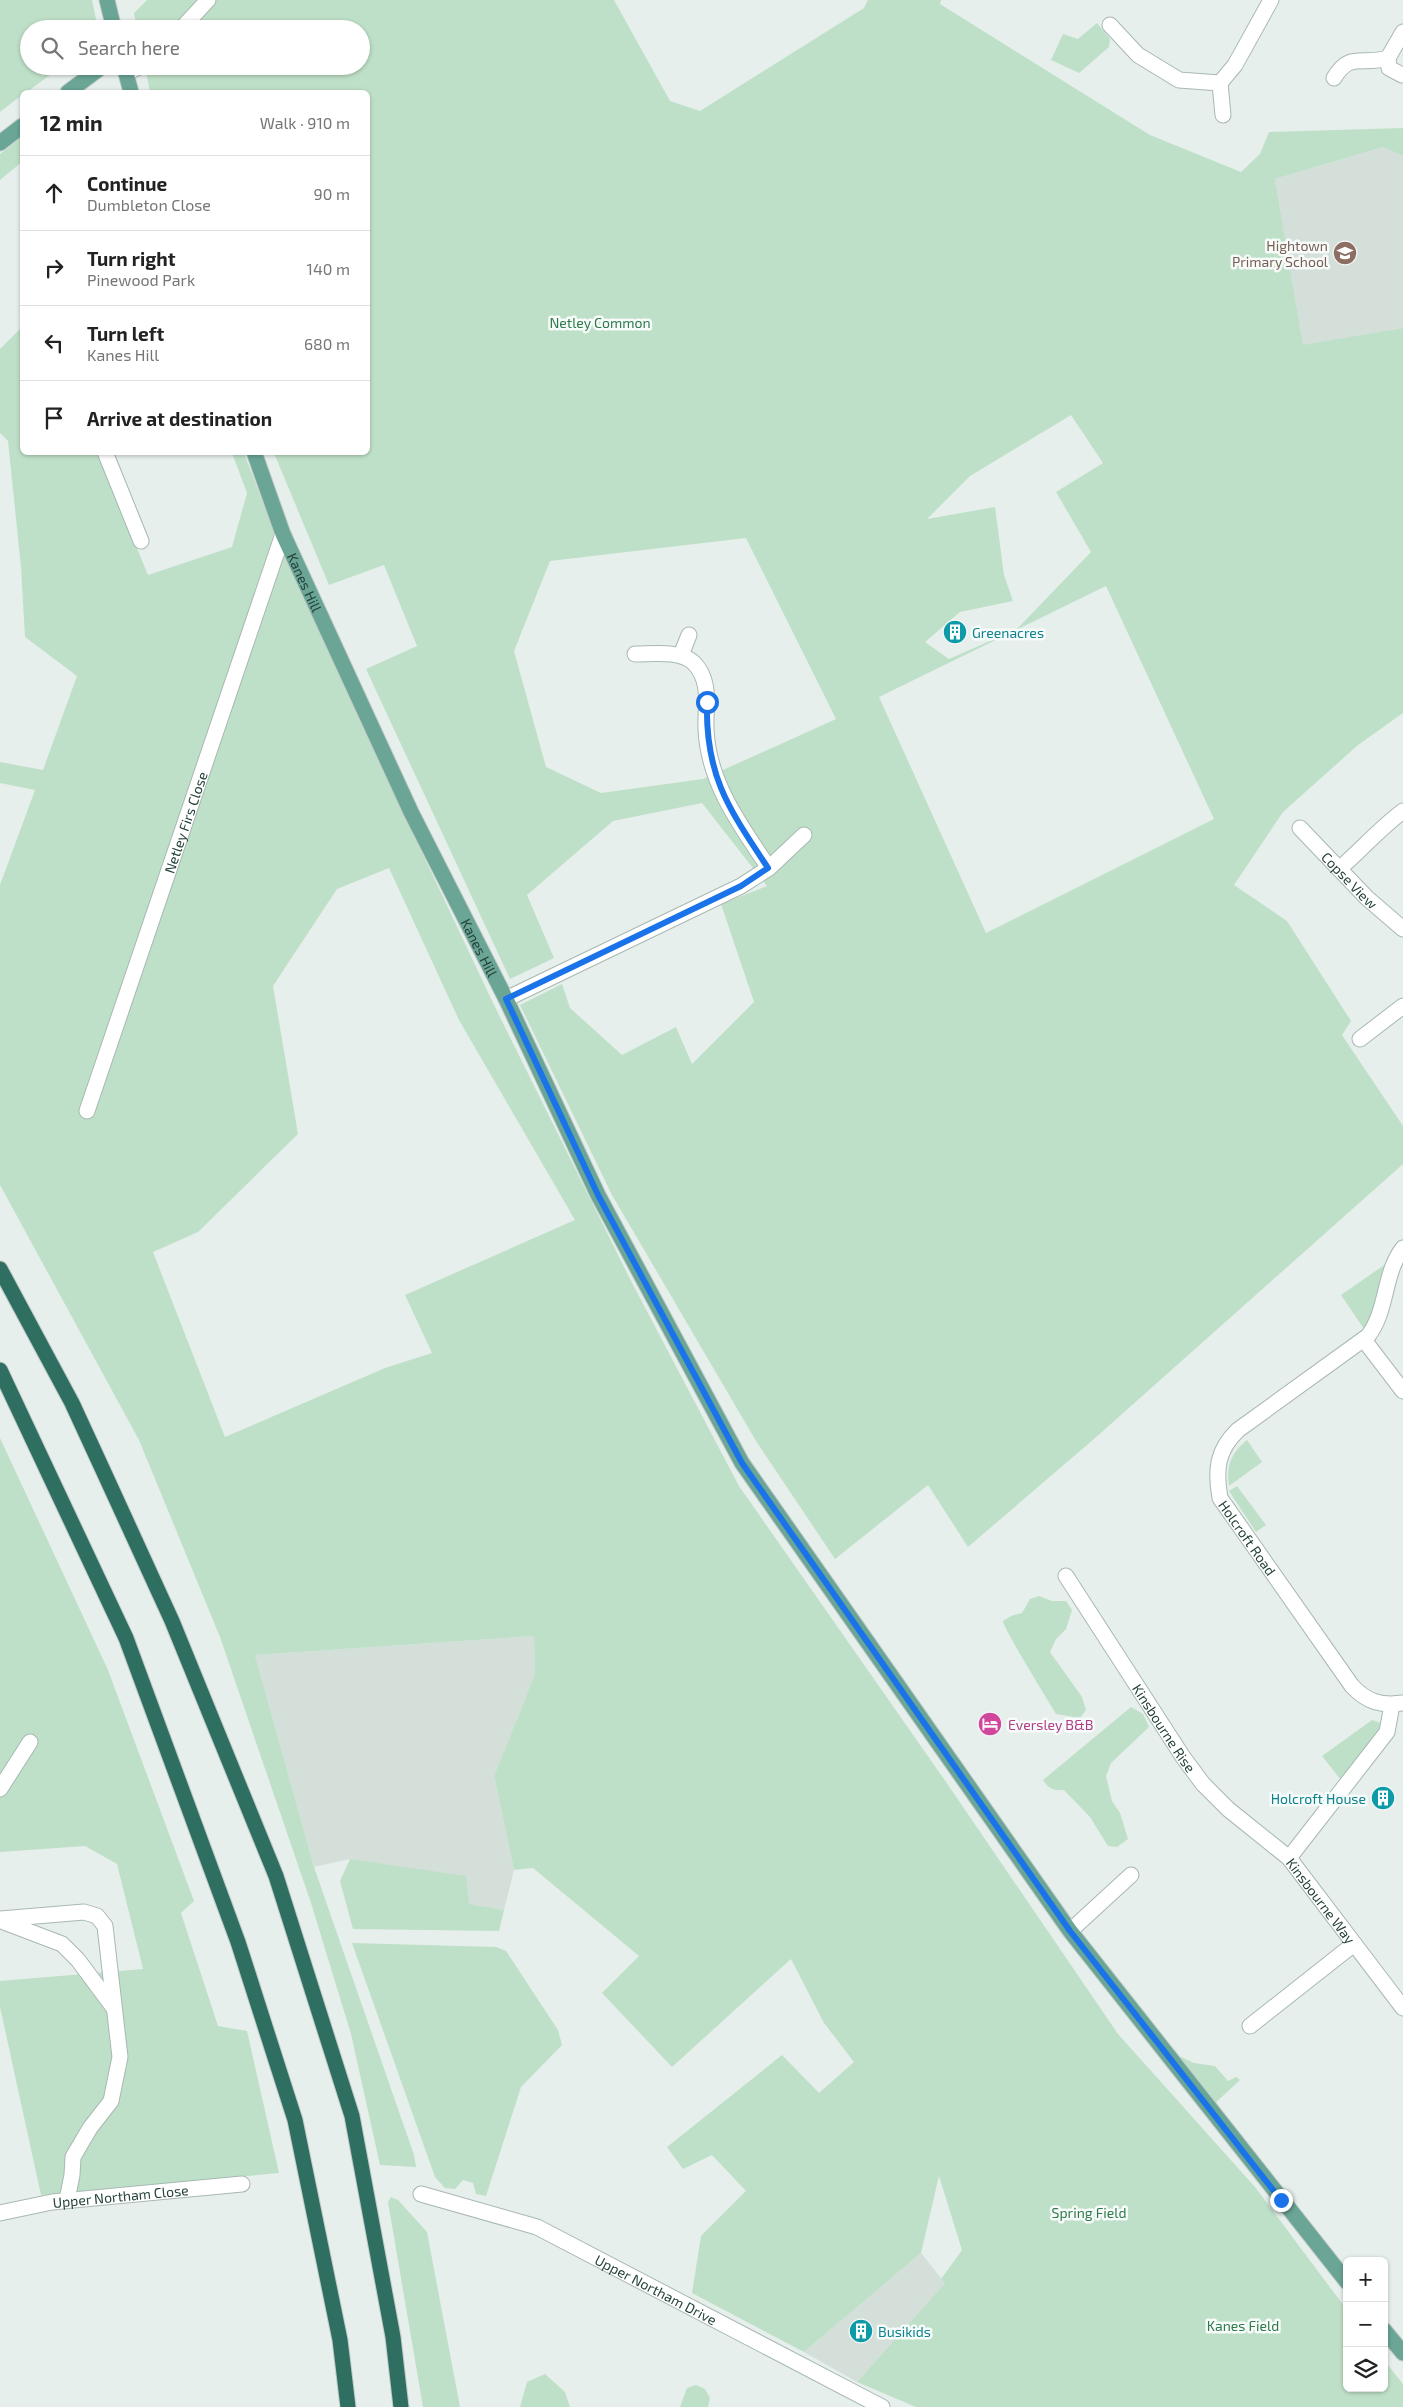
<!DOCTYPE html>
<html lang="en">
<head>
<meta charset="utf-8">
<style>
  :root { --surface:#fff; --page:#f2f2f2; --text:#222; --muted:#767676; --line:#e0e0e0 }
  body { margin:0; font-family:"Exo 2",sans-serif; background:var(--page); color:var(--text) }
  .controls { position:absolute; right:15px; bottom:15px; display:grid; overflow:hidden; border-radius:8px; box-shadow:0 1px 4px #0004 }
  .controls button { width:45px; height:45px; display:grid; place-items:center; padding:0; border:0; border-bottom:1px solid var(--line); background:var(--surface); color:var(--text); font:25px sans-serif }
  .stop { position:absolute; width:15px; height:15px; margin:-11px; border:4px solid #1a73e8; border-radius:50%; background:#fff }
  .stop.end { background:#1a73e8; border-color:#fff; box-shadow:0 1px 5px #0008 }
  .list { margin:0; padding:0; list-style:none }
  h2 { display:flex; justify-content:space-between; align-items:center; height:65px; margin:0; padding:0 20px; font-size:21px }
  h2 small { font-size:16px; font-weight:400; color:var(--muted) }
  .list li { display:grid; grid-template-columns:32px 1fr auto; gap:15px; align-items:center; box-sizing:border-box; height:75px; padding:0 20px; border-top:1px solid var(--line) }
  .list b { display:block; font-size:19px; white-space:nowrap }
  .list p { margin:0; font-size:16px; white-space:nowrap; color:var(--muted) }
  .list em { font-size:16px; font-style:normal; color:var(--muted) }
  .icon { flex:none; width:28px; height:28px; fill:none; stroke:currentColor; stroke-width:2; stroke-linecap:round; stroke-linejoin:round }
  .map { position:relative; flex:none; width:1403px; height:2407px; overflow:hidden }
  .search { position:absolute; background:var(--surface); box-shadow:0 1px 4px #0004; left:20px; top:20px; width:350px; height:55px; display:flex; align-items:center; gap:12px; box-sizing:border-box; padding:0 18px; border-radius:28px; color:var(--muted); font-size:19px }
  .panel { position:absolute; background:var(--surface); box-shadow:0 1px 4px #0004; left:20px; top:90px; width:350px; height:365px; border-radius:8px }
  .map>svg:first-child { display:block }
</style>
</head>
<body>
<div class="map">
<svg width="1403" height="2407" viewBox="0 0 1403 2407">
  <rect width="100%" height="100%" fill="#e6efeb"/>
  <!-- built -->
  <g fill="#d4dfda">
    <path d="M 1383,147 L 1403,156 L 1403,328 L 1303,346 L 1275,179 Z"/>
    <path d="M 534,1636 L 535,1674 L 494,1776 L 514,1870 L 504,1910 L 468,1904 L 350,1859 L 314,1867 L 255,1655 Z"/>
    <path d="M 921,2253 L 945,2283 L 857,2382 L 804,2352 Z"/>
  </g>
  <!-- green -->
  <g fill="#bfe0c8" fill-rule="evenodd">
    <path d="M 0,0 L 92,0 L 98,29 L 29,29 L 29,66 L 62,66 L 27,92 L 22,92 L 22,95 L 0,112 Z"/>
    <path d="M 147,0 L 614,0 L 670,101 L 700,111 L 864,8 L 868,0 L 941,0 L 940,4 L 1150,135 L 1241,172 L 1260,154 L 1269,132 L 1403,128 L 1403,156 L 1383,147 L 1275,179 L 1303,345 L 1403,328 L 1403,713 L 1358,745 L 1283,812 L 1234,885 L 1287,921 L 1351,1021 L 1342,1035 L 1403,1126 L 1403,1164 L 1094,1439 L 968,1547 L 928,1485 L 835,1559 L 756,1441 L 612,1195 L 520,1005 L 562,984 L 570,1008 L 622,1055 L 676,1027 L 692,1064 L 754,1002 L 721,904 L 767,886 L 702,803 L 613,821 L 527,895 L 554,958 L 510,979 L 366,669 L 417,646 L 384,565 L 329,585 L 274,453 L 368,452 L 368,92 L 150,92 L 145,66 L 361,66 L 361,29 L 137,29 L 134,13 ZM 1071,415 L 1103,463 L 1056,492 L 1091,552 L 1017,629 L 949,659 L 925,642 L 960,612 L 1013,601 L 1004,575 L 995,507 L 927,519 L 970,476 ZM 746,538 L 836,719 L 703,779 L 601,793 L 546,767 L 514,651 L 550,561 ZM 1106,586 L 1214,819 L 986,933 L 879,697 Z"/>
    <path d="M 1097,23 L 1110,39 L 1109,47 L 1079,73 L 1051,60 L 1063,34 L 1078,39 Z"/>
    <path d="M 22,137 L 22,162 L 0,180 L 0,154 Z"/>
    <path d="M 22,327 L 22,452 L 98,453 L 148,575 L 232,547 L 247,493 L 232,453 L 244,453 L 262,500 L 359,719 L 495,1007 L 630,1279 L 739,1486 L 946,1782 L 1118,2034 L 1255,2187 L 1347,2310 L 1347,2388 L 1384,2388 L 1384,2360 L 1403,2384 L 1403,2407 L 916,2407 L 857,2382 L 945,2283 L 941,2279 L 962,2250 L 939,2176 L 921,2253 L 804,2352 L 692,2293 L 701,2236 L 746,2191 L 712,2155 L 683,2169 L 667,2147 L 782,2055 L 819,2093 L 854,2062 L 824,2023 L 791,1959 L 672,2067 L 602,1993 L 639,1956 L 533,1868 L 514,1870 L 494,1776 L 535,1674 L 534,1636 L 255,1655 L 314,1867 L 414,2155 L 416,2167 L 380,2165 L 351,2034 L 311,1903 L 220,1637 L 139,1440 L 0,1185 L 0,885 L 35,790 L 0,783 L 0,762 L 43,770 L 77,676 L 25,637 L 21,567 L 8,441 L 0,433 L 0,349 ZM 389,868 L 459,1020 L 575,1220 L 405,1295 L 432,1353 L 385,1368 L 225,1437 L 153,1252 L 198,1232 L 298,1134 L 273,986 L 337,889 Z"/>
    <path d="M 1387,1263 L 1373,1314 L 1364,1329 L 1341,1295 Z"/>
    <path d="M 0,1438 L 108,1670 L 194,1901 L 181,1913 L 218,2026 L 247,2031 L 279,2173 L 41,2195 L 0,2007 L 0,1981 L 143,1969 L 117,1864 L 85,1846 L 0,1852 Z"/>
    <path d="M 1247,1440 L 1262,1462 L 1229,1486 C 1226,1466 1231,1453 1247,1440 Z"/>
    <path d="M 1237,1486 L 1266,1525 L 1256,1532 L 1229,1491 Z"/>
    <path d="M 1039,1596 L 1052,1601 L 1066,1601 L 1072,1610 L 1066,1629 L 1056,1639 L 1050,1652 L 1082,1697 L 1086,1710 L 1080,1718 L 1056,1714 C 1048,1700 1003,1628 1003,1621 L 1011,1616 L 1022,1613 L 1030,1599 Z"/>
    <path d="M 1131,1707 L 1143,1714 L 1149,1727 L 1111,1763 L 1106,1776 L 1112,1801 L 1120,1813 L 1128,1839 L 1117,1847 L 1108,1846 L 1090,1817 L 1064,1790 C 1053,1791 1049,1789 1043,1780 Z"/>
    <path d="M 1372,1720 L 1381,1723 L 1378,1730 L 1341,1780 L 1322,1756 Z"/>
    <path d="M 350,1859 L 466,1876 L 469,1904 L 504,1910 L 499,1931 L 353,1929 L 340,1881 Z"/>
    <path d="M 352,1943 L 496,1947 L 506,1951 L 558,2030 L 562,2045 L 521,2087 L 486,2196 L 476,2194 L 473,2183 L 463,2180 L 455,2189 L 445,2188 L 435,2177 Z"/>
    <path d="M 1181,2057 L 1194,2063 L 1215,2066 L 1228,2081 L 1236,2077 L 1240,2080 L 1213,2105 L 1177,2060 Z"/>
    <path d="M 391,2197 L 398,2200 L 427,2232 L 460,2407 L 423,2407 L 388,2202 Z"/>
    <path d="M 545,2374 L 565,2392 L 570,2407 L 520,2407 L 527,2382 Z"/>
    <path d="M 696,2385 L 705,2389 L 710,2398 L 708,2407 L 680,2407 L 687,2388 Z"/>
  </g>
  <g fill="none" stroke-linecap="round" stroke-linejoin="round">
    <!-- minor casing -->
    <g stroke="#a8b8b2" stroke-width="17">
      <g id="minor">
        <path d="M 1110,25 L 1138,55 L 1179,80 L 1220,83 L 1235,65 L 1271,0"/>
        <path d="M 181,29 L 208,0"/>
        <path d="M 1388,58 L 1403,32"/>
        <path d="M 126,73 L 141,66"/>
        <path d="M 1334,78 C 1350,51 1362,66 1388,58 L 1389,68 L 1402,75"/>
        <path d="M 1220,83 L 1223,115"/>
        <path d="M 105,452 L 141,541"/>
        <path d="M 635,654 C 653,654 680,650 694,663 C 712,682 705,706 706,729 C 708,782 740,825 769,868"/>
        <path d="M 681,655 L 689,635"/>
        <path id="s1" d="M 1300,828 L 1367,898 L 1403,929"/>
        <path d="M 1339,869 C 1361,850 1380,828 1403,811"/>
        <path d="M 506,999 L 741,886 L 769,868 L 804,835"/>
        <path d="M 1360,1039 L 1403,1006"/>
        <path id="s2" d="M 87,1111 L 283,534"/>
        <path id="s3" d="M 1403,1248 C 1383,1274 1388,1310 1368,1336 L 1238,1430 C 1217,1450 1215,1470 1220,1498 L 1352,1686 C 1367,1702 1381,1706 1403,1703"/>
        <path d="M 1364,1340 L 1403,1391"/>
        <path id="s4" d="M 1066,1576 L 1183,1757 L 1203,1784 L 1228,1809 L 1289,1858 L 1403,2008"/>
        <path d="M 0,1789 L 30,1742"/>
        <path d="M 1289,1858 L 1387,1732 L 1392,1705"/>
        <path d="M 0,1919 L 84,1912 L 97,1916 L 105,1926 L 120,2057 L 111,2101 L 90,2128 L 73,2157 L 72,2175 L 67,2200"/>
        <path d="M 4,1922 L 62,1944 L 78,1960 L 113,2007"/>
        <path d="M 1070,1931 L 1131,1875"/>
        <path d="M 1250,2026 L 1354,1944"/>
        <path id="s5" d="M 421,2194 L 537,2227 L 882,2407"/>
        <path id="s6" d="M 0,2213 L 52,2202 L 242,2184"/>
      </g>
    </g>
    <!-- major casing -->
    <g stroke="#c2cac8" stroke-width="17">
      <g id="major">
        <path d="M 107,0 L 114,29"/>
        <path d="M 124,66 L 131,92"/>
        <path d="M 68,92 L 103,66"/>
        <path d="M 0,143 L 22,126"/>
        <path id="s7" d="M 254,452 L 283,534 L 411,812 L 506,999 L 598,1195 L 742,1463 L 1070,1931 L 1347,2282"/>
        <path d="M 1384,2330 L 1403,2353"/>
      </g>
    </g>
    <!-- highway casing -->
    <g stroke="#c2cac8" stroke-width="17">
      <g id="highway">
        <path d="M 0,1269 L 72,1403 L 107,1479 L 172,1621 L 276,1876 L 352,2116 L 393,2337 L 401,2407"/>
        <path d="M 0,1370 L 126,1638 L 238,1942 L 295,2120 L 340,2340 L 348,2407"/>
      </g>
    </g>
    <!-- minor -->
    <use href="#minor" stroke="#fff" stroke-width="15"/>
    <!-- major -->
    <use href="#major" stroke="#6aa596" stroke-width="15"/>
    <!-- highway -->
    <use href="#highway" stroke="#2f6f62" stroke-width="15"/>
  </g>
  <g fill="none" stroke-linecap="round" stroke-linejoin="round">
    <!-- route -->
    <path stroke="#1a73e8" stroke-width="6" d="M 707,702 C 705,776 729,809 768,868 L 741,886 L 506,999 L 598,1195 L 742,1463 L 1070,1931 L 1281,2200"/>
  </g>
  <!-- icons -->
  <defs>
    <g id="school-disc" transform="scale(1.25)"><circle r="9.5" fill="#8d6e63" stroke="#f7fbf9"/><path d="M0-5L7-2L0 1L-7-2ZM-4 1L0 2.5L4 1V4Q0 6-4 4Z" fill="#fff"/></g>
    <g id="building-disc" transform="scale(1.25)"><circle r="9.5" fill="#0f9aa8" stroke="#f7fbf9"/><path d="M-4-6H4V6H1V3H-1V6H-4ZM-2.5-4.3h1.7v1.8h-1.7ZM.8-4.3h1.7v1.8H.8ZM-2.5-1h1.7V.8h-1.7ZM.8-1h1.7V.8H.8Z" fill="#fff"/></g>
    <g id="hotel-disc" transform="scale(1.25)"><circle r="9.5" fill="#d1479c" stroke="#f7fbf9"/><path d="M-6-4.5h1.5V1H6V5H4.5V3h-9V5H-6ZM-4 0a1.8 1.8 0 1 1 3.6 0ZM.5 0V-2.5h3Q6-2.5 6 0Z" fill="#fff"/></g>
  </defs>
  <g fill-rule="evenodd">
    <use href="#school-disc" x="1345" y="253"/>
    <use href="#building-disc" x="955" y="632"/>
    <use href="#hotel-disc" x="990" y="1724"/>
    <use href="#building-disc" x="1383" y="1798"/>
    <use href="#building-disc" x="861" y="2331"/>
  </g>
  <g text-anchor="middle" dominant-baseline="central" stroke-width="5" stroke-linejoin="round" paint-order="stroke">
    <!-- education labels -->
    <g font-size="14" fill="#785e54" stroke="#f7fbf9" text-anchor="end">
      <text x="1328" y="245">Hightown<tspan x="1328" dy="16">Primary School</tspan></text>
    </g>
    <!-- park labels -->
    <g font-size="14" fill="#2d7a4b" stroke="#f7fbf9">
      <text x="600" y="322">Netley Common</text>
      <text x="1089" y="2212">Spring Field</text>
      <text x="1243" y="2325">Kanes Field</text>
    </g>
    <!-- street labels -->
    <g font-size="14" fill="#24423a" stroke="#f7fbf9">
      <text stroke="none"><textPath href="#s7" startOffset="140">Kanes Hill</textPath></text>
      <text stroke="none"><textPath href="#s2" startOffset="305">Netley Firs Close</textPath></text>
      <text stroke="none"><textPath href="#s1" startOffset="72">Copse View</textPath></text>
      <text stroke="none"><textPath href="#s7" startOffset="545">Kanes Hill</textPath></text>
      <text stroke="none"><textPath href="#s3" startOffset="378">Holcroft Road</textPath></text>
      <text stroke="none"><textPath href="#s4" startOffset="181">Kinsbourne Rise</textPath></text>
      <text stroke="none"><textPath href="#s4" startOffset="416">Kinsbourne Way</textPath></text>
      <text stroke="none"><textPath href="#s6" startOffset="122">Upper Northam Close</textPath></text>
      <text stroke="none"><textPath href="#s5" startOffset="255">Upper Northam Drive</textPath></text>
    </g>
    <!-- culture labels -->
    <g font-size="14" fill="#0d838f" stroke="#f7fbf9" text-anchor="start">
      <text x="972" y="632">Greenacres</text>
      <text x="1366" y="1798" text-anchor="end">Holcroft House</text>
      <text x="878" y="2331">Busikids</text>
    </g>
    <!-- hotel labels -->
    <g font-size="14" fill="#b23c85" stroke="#f7fbf9" text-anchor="start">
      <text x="1008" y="1724">Eversley B&amp;B</text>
    </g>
  </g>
</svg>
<div class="controls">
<button>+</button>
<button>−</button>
<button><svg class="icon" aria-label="layers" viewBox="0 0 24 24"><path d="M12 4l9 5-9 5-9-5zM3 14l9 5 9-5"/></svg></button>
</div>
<div class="stop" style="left:707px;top:702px"></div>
<div class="stop end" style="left:1281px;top:2200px"></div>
<div class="search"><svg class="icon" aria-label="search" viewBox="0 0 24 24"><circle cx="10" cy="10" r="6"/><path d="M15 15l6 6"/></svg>Search here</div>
<section class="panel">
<h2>12 min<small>Walk · 910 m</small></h2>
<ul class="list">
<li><svg class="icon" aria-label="ahead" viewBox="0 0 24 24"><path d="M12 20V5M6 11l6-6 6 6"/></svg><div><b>Continue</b><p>Dumbleton Close</p></div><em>90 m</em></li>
<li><svg class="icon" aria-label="right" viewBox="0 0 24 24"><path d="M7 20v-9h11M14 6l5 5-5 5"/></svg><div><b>Turn right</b><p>Pinewood Park</p></div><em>140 m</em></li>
<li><svg class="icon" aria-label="left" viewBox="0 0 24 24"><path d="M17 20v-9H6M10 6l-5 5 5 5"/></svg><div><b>Turn left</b><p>Kanes Hill</p></div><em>680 m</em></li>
<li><svg class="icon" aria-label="arrive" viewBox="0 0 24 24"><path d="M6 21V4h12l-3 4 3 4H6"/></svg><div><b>Arrive at destination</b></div></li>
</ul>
</section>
</div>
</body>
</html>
